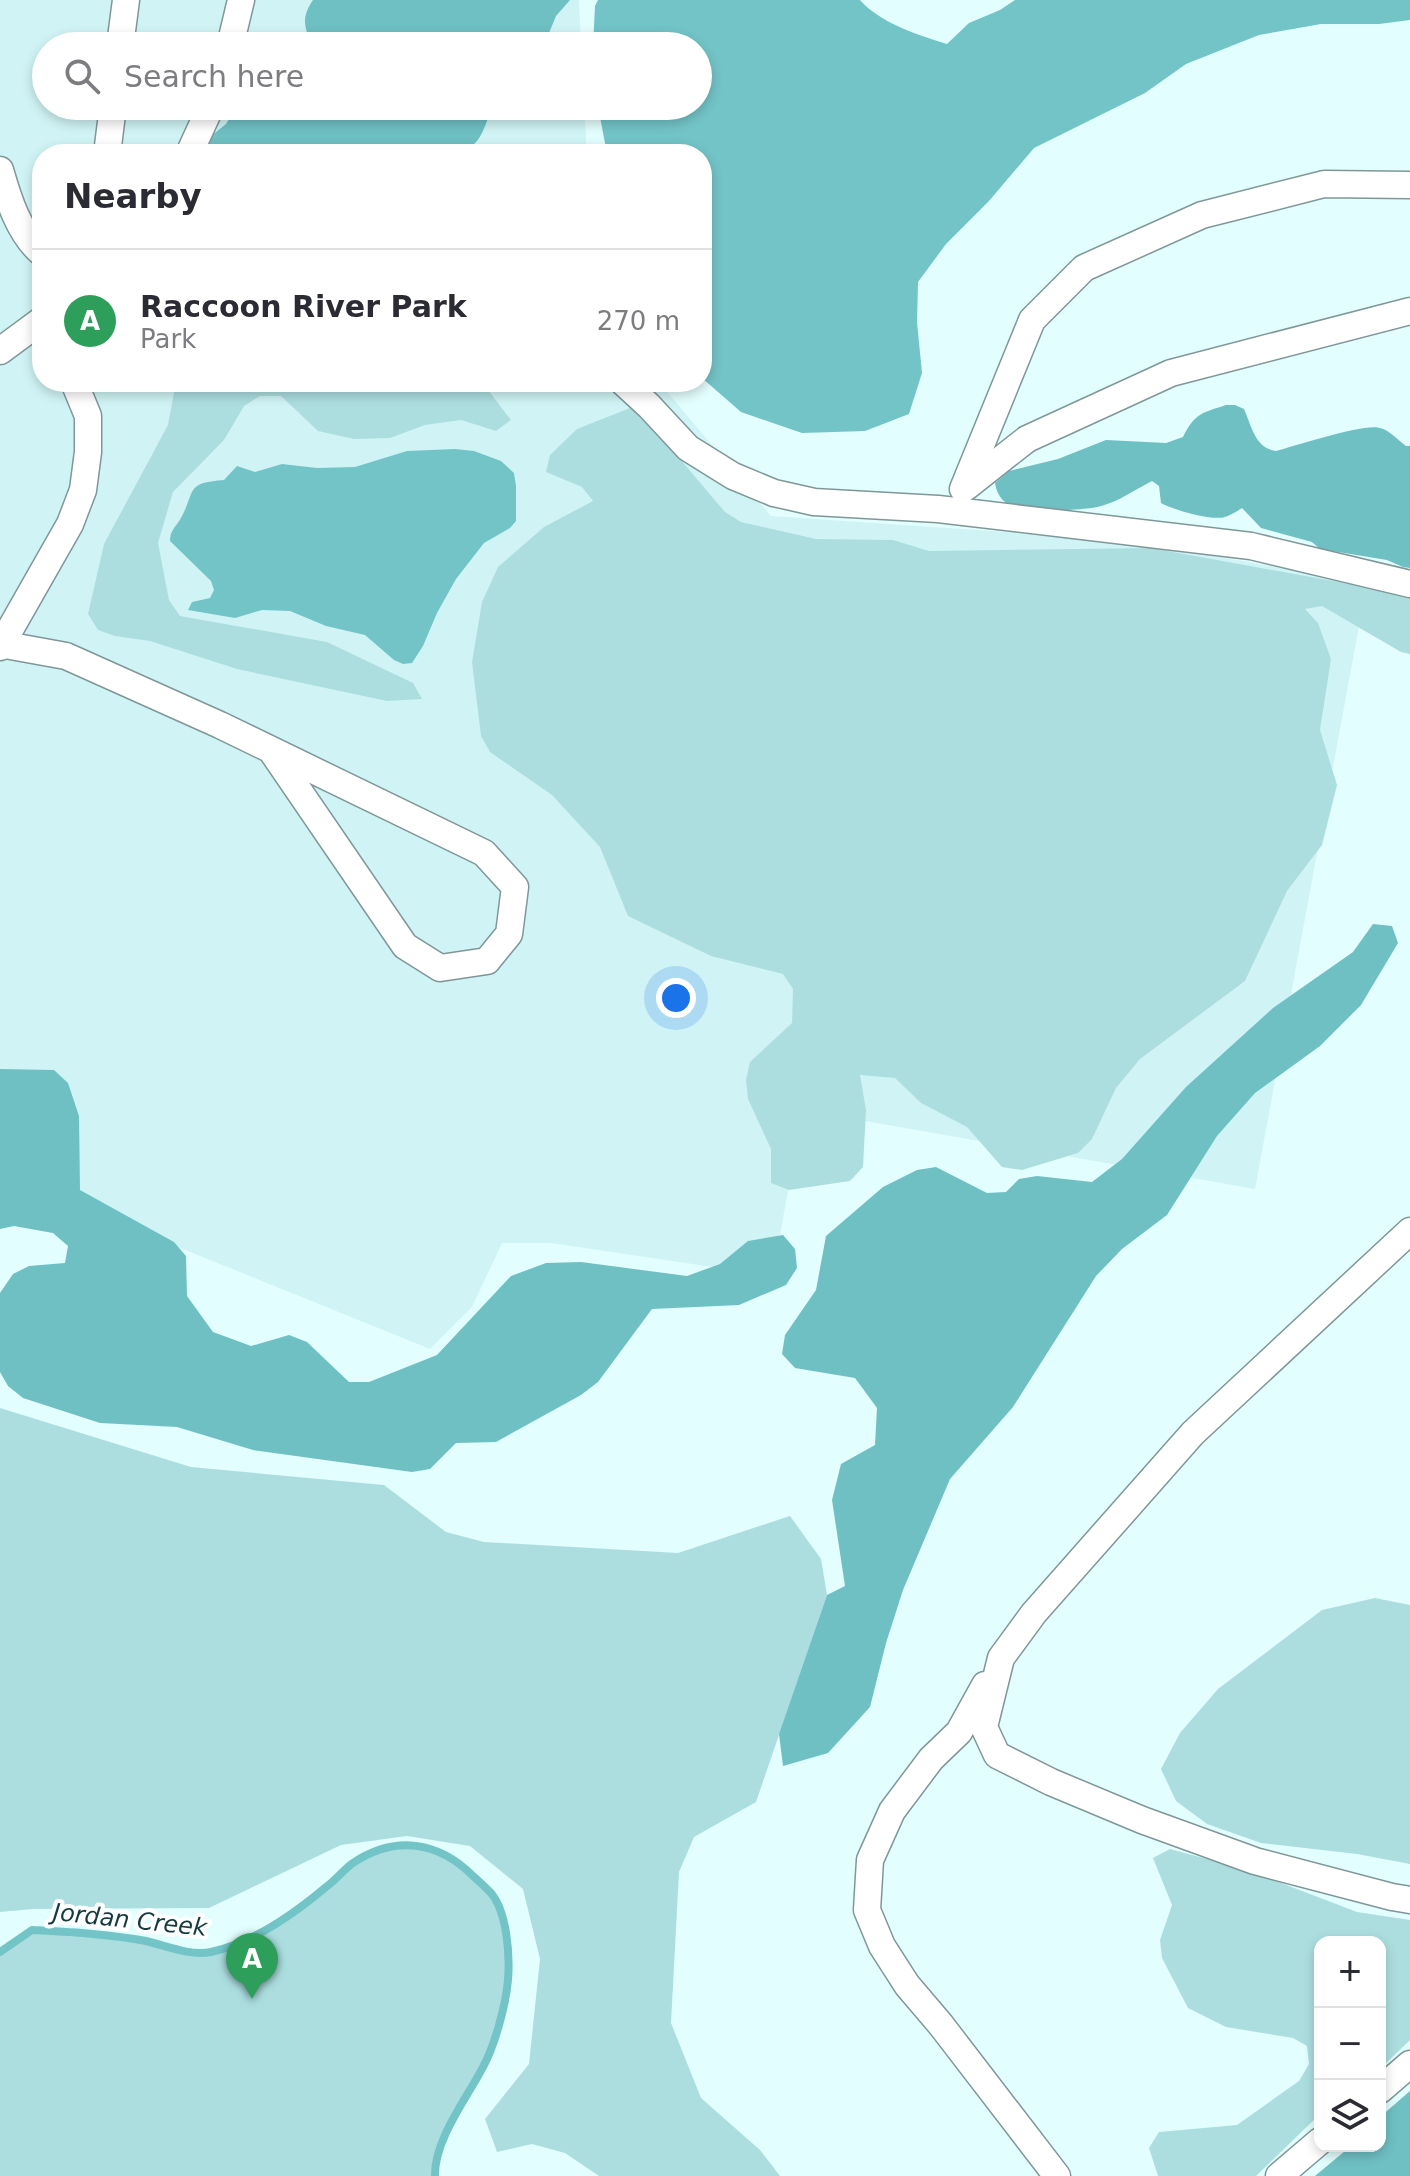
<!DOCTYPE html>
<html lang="en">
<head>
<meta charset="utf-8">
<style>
  :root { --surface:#fff; --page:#f7f7f7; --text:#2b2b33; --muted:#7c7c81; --line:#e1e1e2; --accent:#944f25 }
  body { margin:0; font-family:"DejaVu Sans",sans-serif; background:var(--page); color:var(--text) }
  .controls { position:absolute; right:24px; bottom:24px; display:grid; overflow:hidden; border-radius:16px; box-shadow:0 4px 12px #0003 }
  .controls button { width:72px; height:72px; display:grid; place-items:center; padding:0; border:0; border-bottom:2px solid var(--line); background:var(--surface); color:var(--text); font:40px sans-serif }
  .you { position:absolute; left:676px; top:998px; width:28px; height:28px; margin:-20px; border:6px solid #fff; border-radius:50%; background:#1a73e8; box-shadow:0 0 0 12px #1a73e833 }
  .badge { display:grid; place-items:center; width:52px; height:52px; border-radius:50%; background:var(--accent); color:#fff; font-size:26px; font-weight:700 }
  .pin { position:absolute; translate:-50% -66px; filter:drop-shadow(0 2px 4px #0008) }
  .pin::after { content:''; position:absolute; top:42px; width:28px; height:24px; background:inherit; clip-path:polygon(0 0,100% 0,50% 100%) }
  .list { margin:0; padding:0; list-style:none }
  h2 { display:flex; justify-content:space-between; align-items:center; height:104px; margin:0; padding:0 32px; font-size:34px }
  h2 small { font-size:26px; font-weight:400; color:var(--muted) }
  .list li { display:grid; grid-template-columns:52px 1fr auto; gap:24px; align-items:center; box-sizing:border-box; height:144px; padding:0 32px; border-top:2px solid var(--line) }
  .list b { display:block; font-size:30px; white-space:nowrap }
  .list p { margin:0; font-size:26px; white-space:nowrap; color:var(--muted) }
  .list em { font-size:26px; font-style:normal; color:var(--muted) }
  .icon { flex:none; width:44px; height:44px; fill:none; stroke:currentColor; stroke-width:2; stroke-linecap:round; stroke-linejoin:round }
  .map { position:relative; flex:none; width:1410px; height:2176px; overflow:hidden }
  .search { position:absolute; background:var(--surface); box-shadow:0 4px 12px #0003; left:32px; top:32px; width:680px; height:88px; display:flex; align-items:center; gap:20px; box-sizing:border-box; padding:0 28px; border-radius:44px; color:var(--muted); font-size:30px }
  .panel { position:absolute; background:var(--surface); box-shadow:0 4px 12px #0003; left:32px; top:144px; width:680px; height:248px; border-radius:32px }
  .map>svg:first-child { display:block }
</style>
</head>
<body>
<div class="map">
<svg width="1410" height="2176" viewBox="0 0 1410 2176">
  <rect width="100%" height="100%" fill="#e3fefe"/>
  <!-- built -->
  <path fill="#d0f4f5" d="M 0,0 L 579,0 L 581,46 L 46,46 L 46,106 L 584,106 L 587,154 L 42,154 L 42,382 L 659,382 L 771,516 L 1123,540 L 1367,583 L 1255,1189 L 802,1110 L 773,1276 L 551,1243 L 502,1243 L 472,1307 L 430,1349 L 27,1186 L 0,1207 Z"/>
  <!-- green -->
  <g fill="#acdee0">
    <path d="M 176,382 L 494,382 L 488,390 L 511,420 L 496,431 L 461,420 L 425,425 L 390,438 L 354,439 L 318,431 L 281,396 L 260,396 L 244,406 L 224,440 L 173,492 L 158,543 L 169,600 L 180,616 L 327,642 L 413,683 L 422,699 L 387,701 L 237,669 L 150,641 L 115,636 L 98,630 L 88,614 L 104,544 L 168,425 Z"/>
    <path d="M 635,406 L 725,512 L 741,522 L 816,539 L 893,540 L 929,551 L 1151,548 L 1410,595 L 1410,654 L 1401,652 L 1322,606 L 1305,609 L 1318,623 L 1331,659 L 1320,730 L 1337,785 L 1322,845 L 1287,891 L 1245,981 L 1140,1059 L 1116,1088 L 1092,1139 L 1078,1153 L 1022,1170 L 1002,1167 L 967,1127 L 921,1103 L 895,1078 L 860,1075 L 866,1110 L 863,1167 L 850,1181 L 789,1190 L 771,1183 L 771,1149 L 748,1099 L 746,1080 L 750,1062 L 792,1023 L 793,989 L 783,974 L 711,956 L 628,916 L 600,847 L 552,795 L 490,752 L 481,736 L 472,662 L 482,602 L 498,567 L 544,527 L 593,501 L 582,487 L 546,472 L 550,455 L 577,429 Z"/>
    <path d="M 0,1408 L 191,1467 L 384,1485 L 446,1532 L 484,1542 L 678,1553 L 790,1516 L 821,1559 L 827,1595 L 756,1802 L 694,1837 L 679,1872 L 671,2023 L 701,2098 L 760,2150 L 780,2176 L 599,2176 L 565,2153 L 532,2144 L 497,2152 L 485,2119 L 529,2064 L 540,1959 L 523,1889 L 470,1846 L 407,1836 L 341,1845 L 209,1908 L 33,1909 L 0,1912 Z"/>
    <path d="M 1375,1598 L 1410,1605 L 1410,1864 L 1357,1854 L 1261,1843 L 1207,1824 L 1176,1801 L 1161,1769 L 1180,1733 L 1218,1689 L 1322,1610 Z"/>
    <path d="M 406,1844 L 434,1849 L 468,1871 L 493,1895 L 504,1924 L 508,1950 L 508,1982 L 497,2035 L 484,2065 L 464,2101 L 435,2162 L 435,2176 L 0,2176 L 0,1952 L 32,1930 L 145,1941 L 179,1951 L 209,1952 L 250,1938 L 284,1919 L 327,1887 L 351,1864 L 377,1849 Z"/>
    <path d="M 1170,1849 L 1247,1870 L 1357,1912 L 1410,1920 L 1410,2040 L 1380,2069 L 1380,1942 L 1320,1942 L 1320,2114 L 1256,2176 L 1158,2176 L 1149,2148 L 1159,2132 L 1237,2125 L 1299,2081 L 1309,2064 L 1307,2046 L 1293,2038 L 1226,2027 L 1188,2008 L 1162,1958 L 1160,1940 L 1172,1905 L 1153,1858 Z"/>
  </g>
  <!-- forest -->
  <g fill="#6fc0c3">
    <path d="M 313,0 L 570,0 L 556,16 L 549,33 L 538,46 L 312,46 C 304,26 301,18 313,0 Z"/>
    <path d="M 237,106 L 493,106 C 488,116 484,133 477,141 C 452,168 420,129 392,154 L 199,154 L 211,136 L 226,124 Z"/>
    <path d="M 1226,405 L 1235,405 L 1244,409 C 1252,427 1255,448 1276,451 C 1295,446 1365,423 1380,428 C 1389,430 1398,440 1406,446 L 1410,446 L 1410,568 L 1403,567 L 1387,560 L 1320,549 L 1312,542 L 1261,528 L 1242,508 C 1237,511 1231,515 1225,517 C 1211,521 1174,510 1161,503 L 1159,486 L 1152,481 C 1136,489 1118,502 1101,506 C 1091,509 1079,509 1069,510 C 1044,512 1000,518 995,483 L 1009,471 L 1058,459 L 1106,440 L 1166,443 L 1183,437 C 1195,413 1202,413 1226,405 Z"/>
    <path d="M 1373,924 L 1392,926 L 1398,943 L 1361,1005 L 1320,1046 L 1255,1093 L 1217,1136 L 1167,1215 L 1122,1249 L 1096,1276 L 1013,1407 L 950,1479 L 903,1590 L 886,1643 L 870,1707 L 828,1753 L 783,1766 L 779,1734 L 827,1595 L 845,1586 L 832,1500 L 841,1464 L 875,1445 L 877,1408 L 855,1378 L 795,1368 L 782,1354 L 785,1335 L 816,1290 L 826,1236 L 883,1187 L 917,1170 L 936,1167 L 987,1193 L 1006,1192 L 1019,1179 L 1037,1176 L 1092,1182 L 1122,1159 L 1186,1087 L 1273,1008 L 1353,952 Z"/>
    <path d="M 0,1069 L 54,1070 L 68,1083 L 79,1116 L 80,1190 L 174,1242 L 186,1256 L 187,1296 L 213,1332 L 251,1346 L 289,1335 L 307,1342 L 349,1382 L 369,1382 L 437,1355 L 511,1276 L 546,1263 L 581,1262 L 687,1276 L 720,1264 L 748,1241 L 783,1235 L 795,1249 L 797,1268 L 786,1285 L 739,1305 L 652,1309 L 598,1382 L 581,1395 L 496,1442 L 456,1443 L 430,1469 L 412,1472 L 253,1450 L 177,1427 L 100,1423 L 23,1398 L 8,1386 L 0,1372 L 0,1293 L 13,1274 L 29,1266 L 65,1263 L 68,1246 L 53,1233 L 14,1226 L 0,1229 Z"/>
    <path d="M 1410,2091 L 1410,2176 L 1315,2176 L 1351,2146 L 1380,2146 L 1380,2117 Z"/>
  </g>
  <!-- water -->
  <g fill="#73c4c7">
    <path d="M 598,0 L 860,0 C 880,23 918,35 947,44 L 969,23 L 1000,10 L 1015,0 L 1410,0 L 1410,20 L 1379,24 L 1321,24 L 1259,35 L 1186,64 L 1145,93 L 1034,148 L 989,201 L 946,244 L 918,282 L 917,322 L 922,373 L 909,414 L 865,431 L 802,433 L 741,412 L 702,378 L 702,154 L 607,154 L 598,106 L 698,106 L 698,46 L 593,46 L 595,6 Z"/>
    <path d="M 455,449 L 474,451 L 501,461 L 514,473 L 516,486 L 516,521 L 510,528 L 484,543 L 456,579 L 437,613 L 423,646 L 412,663 L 403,664 L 394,660 L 365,635 L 326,626 L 290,611 L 262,610 L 235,618 L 188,610 L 192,602 L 210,598 L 214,590 L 211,581 L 170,541 C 170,530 176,527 181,518 C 196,490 185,483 224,480 L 237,466 L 255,472 L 282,464 L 317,468 L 355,467 L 407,451 Z"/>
  </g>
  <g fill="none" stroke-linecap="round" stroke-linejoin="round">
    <!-- stream -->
    <path stroke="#73c4c7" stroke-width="8" d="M 0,1952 L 32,1930 C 68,1932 110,1934 146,1941 C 167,1946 189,1956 211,1952 C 253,1943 294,1914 326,1887 C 336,1880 343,1870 353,1863 C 395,1835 438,1841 473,1876 C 479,1881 485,1887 491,1893 C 507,1912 510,1955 508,1980 C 506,2004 495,2045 483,2067 C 467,2098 434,2140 435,2176"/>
    <!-- minor casing -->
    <g stroke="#7f9798" stroke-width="29">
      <g id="minor">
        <path d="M 120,46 L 126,0"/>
        <path d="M 230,46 L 241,0"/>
        <path d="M 107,154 L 113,106"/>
        <path d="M 189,154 L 211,106"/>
        <path d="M 0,170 C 8,198 19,234 42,253"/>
        <path d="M 0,351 L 42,320"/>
        <path d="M 623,382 L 649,406 L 688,448 L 733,476 L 774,493 L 814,502 L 938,509 L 1251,546 L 1410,584"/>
        <path d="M 966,487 L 1027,439 L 1171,373 L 1410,311"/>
        <path d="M 963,489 L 1032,320 L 1084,268 L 1202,215 L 1324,184 L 1410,185"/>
        <path d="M 0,644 L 66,656 L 220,725 L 484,853 L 515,887 L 509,934 L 487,961 L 440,968 L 405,946 L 271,750"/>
        <path d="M 0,647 L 70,524 L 83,490 L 88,452 L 88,416 L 74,382"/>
        <path d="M 1410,1231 L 1193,1433 L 1034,1613 L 1001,1658 L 984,1727 L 997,1755 L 1051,1782 L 1142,1820 L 1255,1861 L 1392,1897 L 1410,1900"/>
        <path d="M 985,1685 L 959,1732 L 931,1759 L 892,1811 L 870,1860 L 867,1910 L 882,1946 L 907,1985 L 941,2025 L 1057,2176"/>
        <path d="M 1380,2090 L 1410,2064"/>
        <path d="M 1279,2176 L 1320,2141"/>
      </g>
    </g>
    <!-- minor -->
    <use href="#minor" stroke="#fff" stroke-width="26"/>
  </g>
  <g text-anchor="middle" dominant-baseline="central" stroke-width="8" stroke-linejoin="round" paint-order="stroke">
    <!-- water labels -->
    <g font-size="24" font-style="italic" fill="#143b3d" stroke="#fff">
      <text transform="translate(130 1920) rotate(6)">Jordan Creek</text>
    </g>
  </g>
</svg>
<div class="controls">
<button>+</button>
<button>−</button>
<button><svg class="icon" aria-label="layers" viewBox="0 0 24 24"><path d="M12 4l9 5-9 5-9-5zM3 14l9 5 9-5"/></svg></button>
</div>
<div class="you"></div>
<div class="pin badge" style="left:252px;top:1999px;background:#2e9e5b">A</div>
<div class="search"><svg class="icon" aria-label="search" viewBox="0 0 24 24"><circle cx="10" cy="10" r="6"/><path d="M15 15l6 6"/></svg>Search here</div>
<section class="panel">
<h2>Nearby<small></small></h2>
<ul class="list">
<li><span class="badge" style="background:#2e9e5b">A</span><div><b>Raccoon River Park</b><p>Park</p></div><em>270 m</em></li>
</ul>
</section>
</div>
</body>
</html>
